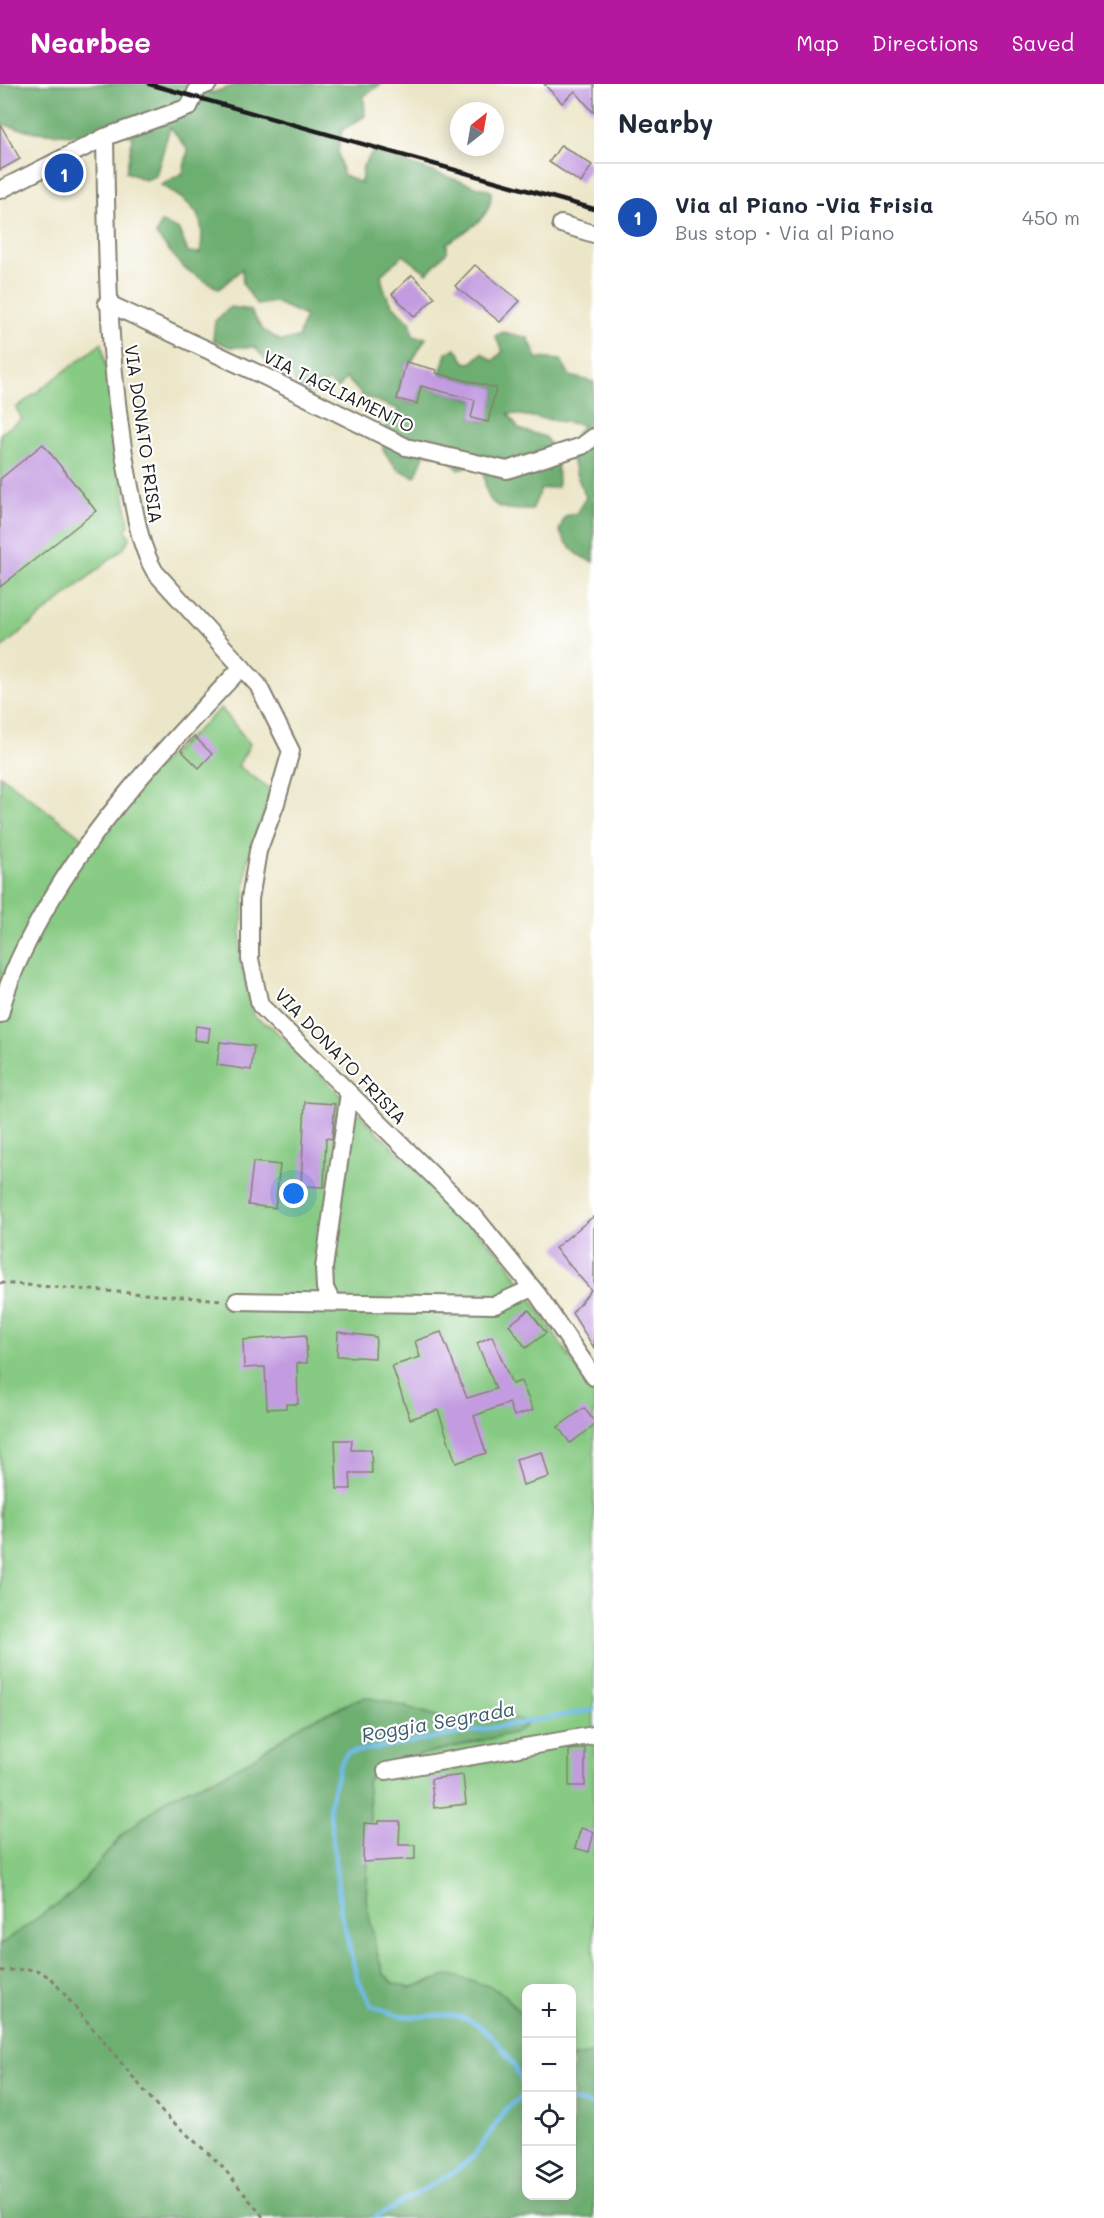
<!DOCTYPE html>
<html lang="en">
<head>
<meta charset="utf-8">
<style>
  :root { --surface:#fff; --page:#f2f2f3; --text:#1f2937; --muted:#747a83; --line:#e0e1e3; --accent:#b5179e }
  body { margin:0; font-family:Mali,sans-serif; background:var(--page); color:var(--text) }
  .controls { position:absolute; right:18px; bottom:18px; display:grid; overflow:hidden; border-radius:12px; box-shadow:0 3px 15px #0003 }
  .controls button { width:54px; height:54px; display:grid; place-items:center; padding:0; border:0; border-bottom:2px solid var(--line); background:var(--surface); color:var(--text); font:30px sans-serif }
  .compass { position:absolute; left:450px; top:18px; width:54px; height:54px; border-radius:50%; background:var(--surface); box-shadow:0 3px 15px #0003; rotate:31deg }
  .you { position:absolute; left:294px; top:1110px; width:21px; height:21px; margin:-15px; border:4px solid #fff; border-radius:50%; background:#1a73e8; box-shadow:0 0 0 9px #1a73e833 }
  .badge { display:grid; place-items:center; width:39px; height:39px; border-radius:50%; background:var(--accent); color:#fff; font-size:20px; font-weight:700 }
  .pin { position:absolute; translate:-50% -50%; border:3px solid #fff; box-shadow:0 2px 6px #0006 }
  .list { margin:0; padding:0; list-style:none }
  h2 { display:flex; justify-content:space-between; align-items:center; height:78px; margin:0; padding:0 24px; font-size:26px }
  h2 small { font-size:20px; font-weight:400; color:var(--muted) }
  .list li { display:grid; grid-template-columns:39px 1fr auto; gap:18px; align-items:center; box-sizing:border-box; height:108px; padding:0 24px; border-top:2px solid var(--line) }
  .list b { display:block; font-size:22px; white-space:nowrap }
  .list p { margin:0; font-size:20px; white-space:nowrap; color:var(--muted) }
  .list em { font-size:20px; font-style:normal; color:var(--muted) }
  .icon { flex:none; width:33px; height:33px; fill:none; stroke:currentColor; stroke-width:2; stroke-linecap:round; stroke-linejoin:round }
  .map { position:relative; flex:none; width:594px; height:2134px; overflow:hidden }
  header { display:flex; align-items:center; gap:36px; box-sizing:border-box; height:84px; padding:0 30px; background:var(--accent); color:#fff }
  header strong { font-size:28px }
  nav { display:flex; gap:33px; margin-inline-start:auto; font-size:21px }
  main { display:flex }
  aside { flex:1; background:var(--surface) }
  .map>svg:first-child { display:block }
</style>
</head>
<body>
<header>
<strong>Nearbee</strong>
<nav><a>Map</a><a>Directions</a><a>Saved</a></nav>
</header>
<main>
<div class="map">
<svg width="594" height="2134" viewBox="0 0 594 2134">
  <rect width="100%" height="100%" fill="#fff"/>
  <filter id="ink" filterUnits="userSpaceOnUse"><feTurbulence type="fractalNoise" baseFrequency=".0167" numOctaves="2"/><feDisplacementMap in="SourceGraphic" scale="12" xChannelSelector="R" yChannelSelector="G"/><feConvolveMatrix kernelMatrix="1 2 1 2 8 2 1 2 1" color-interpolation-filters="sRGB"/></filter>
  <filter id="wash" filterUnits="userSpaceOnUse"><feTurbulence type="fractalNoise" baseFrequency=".008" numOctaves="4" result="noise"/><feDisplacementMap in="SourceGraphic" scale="24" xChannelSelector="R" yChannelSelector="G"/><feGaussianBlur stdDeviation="1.35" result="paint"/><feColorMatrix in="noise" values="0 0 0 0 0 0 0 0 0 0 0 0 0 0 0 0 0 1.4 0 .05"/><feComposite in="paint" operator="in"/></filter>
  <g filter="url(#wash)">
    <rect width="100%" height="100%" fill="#ece6c8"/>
    <!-- green -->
    <g fill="#87ca83" stroke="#527350" stroke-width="1.5">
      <path d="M 102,259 L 129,442 L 125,445 L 130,453 L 124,464 L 0,565 L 0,350 L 22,335 L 16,324 Z"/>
      <path d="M 221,624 L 250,660 L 238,682 L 272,706 L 248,775 L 239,872 L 254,933 L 272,943 L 505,1175 L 594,1310 L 594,1969 L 574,1975 L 572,1974 L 572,1904 L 526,1904 L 526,1937 L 505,1911 L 432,1896 L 410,1904 L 393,1899 L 384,1890 L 371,1850 L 366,1817 L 370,1731 L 367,1698 L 374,1686 L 390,1678 L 517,1648 L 473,1632 L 447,1635 L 385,1617 L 364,1613 L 351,1618 L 305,1639 L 249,1677 L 223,1691 L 170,1713 L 123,1750 L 75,1807 L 0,1861 L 0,691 L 91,760 L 145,694 Z"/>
    </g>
    <!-- forest -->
    <g fill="#6dae71" stroke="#446546" stroke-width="1.5">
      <path d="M 0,0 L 205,0 L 211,9 L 240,0 L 381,0 L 364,12 L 365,32 L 342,46 L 338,68 L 343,91 L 361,99 L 363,82 L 373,68 L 491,107 C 493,135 467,146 447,159 L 447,168 L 427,189 L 403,171 L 381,191 C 384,212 393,225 410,237 L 413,252 L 426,254 L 411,279 L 406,278 L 397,315 L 417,320 L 421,302 L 475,316 L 471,334 L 487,338 L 496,304 L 440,290 L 446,269 L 456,264 L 465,278 L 471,279 L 482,269 L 493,277 L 503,267 L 495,252 L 503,248 L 528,254 L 537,274 L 561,276 L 570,292 L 594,298 L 594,478 C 577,473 568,463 559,447 L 565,432 L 577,429 L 586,413 L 576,390 L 568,360 L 583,341 L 508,329 L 519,345 L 545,353 L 557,371 L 558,403 L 541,405 L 532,426 C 490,426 486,422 483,379 L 458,385 L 445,372 L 425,369 L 415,393 L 397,385 L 383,366 L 386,337 L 400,326 L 363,312 L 346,294 L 338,305 L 328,297 L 316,309 L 297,304 L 287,276 L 272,284 L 255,263 L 230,263 L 213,256 L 215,237 L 230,223 L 250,226 L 263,246 L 281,257 L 298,254 L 305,232 L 275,218 L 257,221 L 243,200 L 242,185 L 219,205 L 185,185 L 156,151 L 161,138 L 179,146 L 188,168 L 200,169 C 208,130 192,120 161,101 L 183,89 L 188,66 L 170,43 L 156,92 L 145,96 L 126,88 L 133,53 L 105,41 L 84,52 L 35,48 L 0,40 Z"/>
      <path d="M 364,1613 L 385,1617 L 447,1635 L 495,1630 L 526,1637 L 525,1642 L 517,1648 L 391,1678 L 374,1686 L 367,1698 L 370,1731 L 366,1817 L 378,1874 L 384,1890 L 393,1899 L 410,1904 L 450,1891 L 489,1902 L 505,1911 L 526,1937 L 526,2112 L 572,2112 L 572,1974 L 594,1969 L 594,2134 L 0,2134 L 0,1861 L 75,1807 L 123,1750 L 170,1713 L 223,1691 L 249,1677 L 305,1639 Z"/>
    </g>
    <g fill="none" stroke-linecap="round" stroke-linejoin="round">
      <!-- stream -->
      <g stroke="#70bbe9" stroke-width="4.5">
        <path d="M 526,2008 C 517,1981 490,1940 460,1933 C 441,1928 422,1935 404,1932 C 394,1931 382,1925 372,1922 L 357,1894 L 341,1829 L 329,1722 L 339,1683 L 347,1669 L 594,1626"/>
        <path d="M 572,2017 L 594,2021"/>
        <path d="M 374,2134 L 454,2088 L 474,2072 L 507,2024 L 526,2009"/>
      </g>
    </g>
    <g id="blocks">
      <!-- building -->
      <g fill="#c39be0">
        <path d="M 544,0 L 594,0 L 594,29 L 575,7 L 562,19 Z"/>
        <path d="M 0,40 L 20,75 L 0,86 Z"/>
        <path d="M 561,61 L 592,81 L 581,99 L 549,78 Z"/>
        <path d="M 475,181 L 520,217 L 500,238 L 455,202 Z"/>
        <path d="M 412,191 L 435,213 L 415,233 L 392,210 Z"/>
        <path d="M 406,278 L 437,286 L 436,289 L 496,304 L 488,338 L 471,334 L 475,316 L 421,302 L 417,320 L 397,315 Z"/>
        <path d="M 43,360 L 96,427 L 0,503 L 0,395 Z"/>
        <path d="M 194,652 L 212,670 L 199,684 L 181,666 Z"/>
        <path d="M 196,942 L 210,944 L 208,958 L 194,956 Z"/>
        <path d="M 220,958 L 254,962 L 251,986 L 217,981 Z"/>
        <path d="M 305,1018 L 335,1020 L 332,1055 L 326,1054 L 324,1103 L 301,1102 Z"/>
        <path d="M 253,1078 L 280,1081 L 275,1124 L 248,1121 Z"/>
        <path d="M 594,1132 L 594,1264 L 572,1229 L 591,1206 L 555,1164 Z"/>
        <path d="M 529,1226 L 546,1249 L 526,1264 L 509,1241 Z"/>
        <path d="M 338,1248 L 376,1253 L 375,1274 L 337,1272 Z"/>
        <path d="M 441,1248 L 467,1314 L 496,1305 L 477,1259 L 492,1252 L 512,1300 L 521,1297 L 533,1326 L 514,1332 L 509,1319 L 474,1332 L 486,1369 L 456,1379 L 438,1326 L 410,1335 L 392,1282 L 420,1273 L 415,1257 Z"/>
        <path d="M 306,1251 L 307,1279 L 297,1279 L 298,1320 L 286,1320 L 286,1324 L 267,1325 L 265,1283 L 244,1284 L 243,1256 Z"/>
        <path d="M 584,1324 L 594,1337 L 594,1342 L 570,1359 L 558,1343 Z"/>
        <path d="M 335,1356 L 352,1356 L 351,1366 L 371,1366 L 372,1389 L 350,1389 L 351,1405 L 337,1405 Z"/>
        <path d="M 542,1368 L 549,1393 L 523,1401 L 516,1375 Z"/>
        <path d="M 585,1664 L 585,1702 L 569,1702 L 569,1666 Z"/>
        <path d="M 463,1691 L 466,1720 L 434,1724 L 431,1695 Z"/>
        <path d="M 379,1737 L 400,1737 L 399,1761 L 415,1761 L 415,1775 L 363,1778 L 364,1739 L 379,1740 Z"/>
        <path d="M 581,1744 L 594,1748 L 589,1768 L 575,1764 Z"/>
      </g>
    </g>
  </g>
  <g filter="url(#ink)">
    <use href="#blocks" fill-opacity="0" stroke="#848172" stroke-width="1.5"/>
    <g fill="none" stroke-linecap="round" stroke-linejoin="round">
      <!-- minor casing -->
      <g stroke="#848172" stroke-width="20">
        <g id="minor">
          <path d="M 105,53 C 107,167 107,280 128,393 C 135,426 138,459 155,488 L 258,601 L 291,667 L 276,719 L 258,767 L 250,815 L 250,875 L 260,921 L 475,1133 L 538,1211 L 594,1293"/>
          <path d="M 0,106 L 105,53 L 189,23 L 198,4 L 208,0"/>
          <path d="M 561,140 L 594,150"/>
          <path d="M 107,219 L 270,295 L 406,363 L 507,386 L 582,362 L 594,353"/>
          <path d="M 0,930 C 8,894 26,859 45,826 C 97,734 169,660 242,583"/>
          <path d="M 237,1217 L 495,1221 L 532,1204"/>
          <path d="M 332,1218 L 325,1204 L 324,1184 L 349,1009"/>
          <path d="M 386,1687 L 594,1651"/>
        </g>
      </g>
      <!-- path -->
      <g stroke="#848172" stroke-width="3" stroke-dasharray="4.5 4.5" stroke-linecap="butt">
        <path d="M 0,1199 L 223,1216"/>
        <path d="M 0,1887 L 35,1885 L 51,1894 L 162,2028 L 221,2081 L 264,2134"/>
      </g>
      <!-- minor -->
      <use href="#minor" stroke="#fff" stroke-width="16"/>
      <!-- rail -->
      <path stroke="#1c1c1c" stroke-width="4.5" d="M 149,0 L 594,125"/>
    </g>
  </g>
  <g text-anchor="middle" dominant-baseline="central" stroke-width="4.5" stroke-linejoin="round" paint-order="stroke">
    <!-- street labels -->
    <g font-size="18" fill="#1c1c1c" stroke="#fff">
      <text transform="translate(339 307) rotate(26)">VIA TAGLIAMENTO</text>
      <text transform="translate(144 350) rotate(82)">VIA DONATO FRISIA</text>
      <text transform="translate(341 972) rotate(46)">VIA DONATO FRISIA</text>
    </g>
    <!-- water labels -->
    <g font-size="20" font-style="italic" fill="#3e5c6e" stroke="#fff">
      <text transform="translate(438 1637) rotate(-10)">Roggia Segrada</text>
    </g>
  </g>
</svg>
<div class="controls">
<button>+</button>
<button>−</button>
<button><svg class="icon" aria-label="locate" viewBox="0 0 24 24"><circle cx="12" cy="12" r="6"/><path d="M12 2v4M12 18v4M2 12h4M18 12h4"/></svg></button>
<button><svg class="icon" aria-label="layers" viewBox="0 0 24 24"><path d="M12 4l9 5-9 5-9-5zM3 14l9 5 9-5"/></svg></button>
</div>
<svg class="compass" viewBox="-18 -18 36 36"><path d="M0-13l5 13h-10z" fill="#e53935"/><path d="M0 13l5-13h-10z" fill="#747a83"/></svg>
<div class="you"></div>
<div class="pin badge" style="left:64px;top:89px;background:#1a4fb4">1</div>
</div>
<aside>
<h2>Nearby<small></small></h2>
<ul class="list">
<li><span class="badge" style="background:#1a4fb4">1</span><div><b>Via al Piano -Via Frisia</b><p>Bus stop · Via al Piano</p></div><em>450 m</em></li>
</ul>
</aside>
</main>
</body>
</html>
